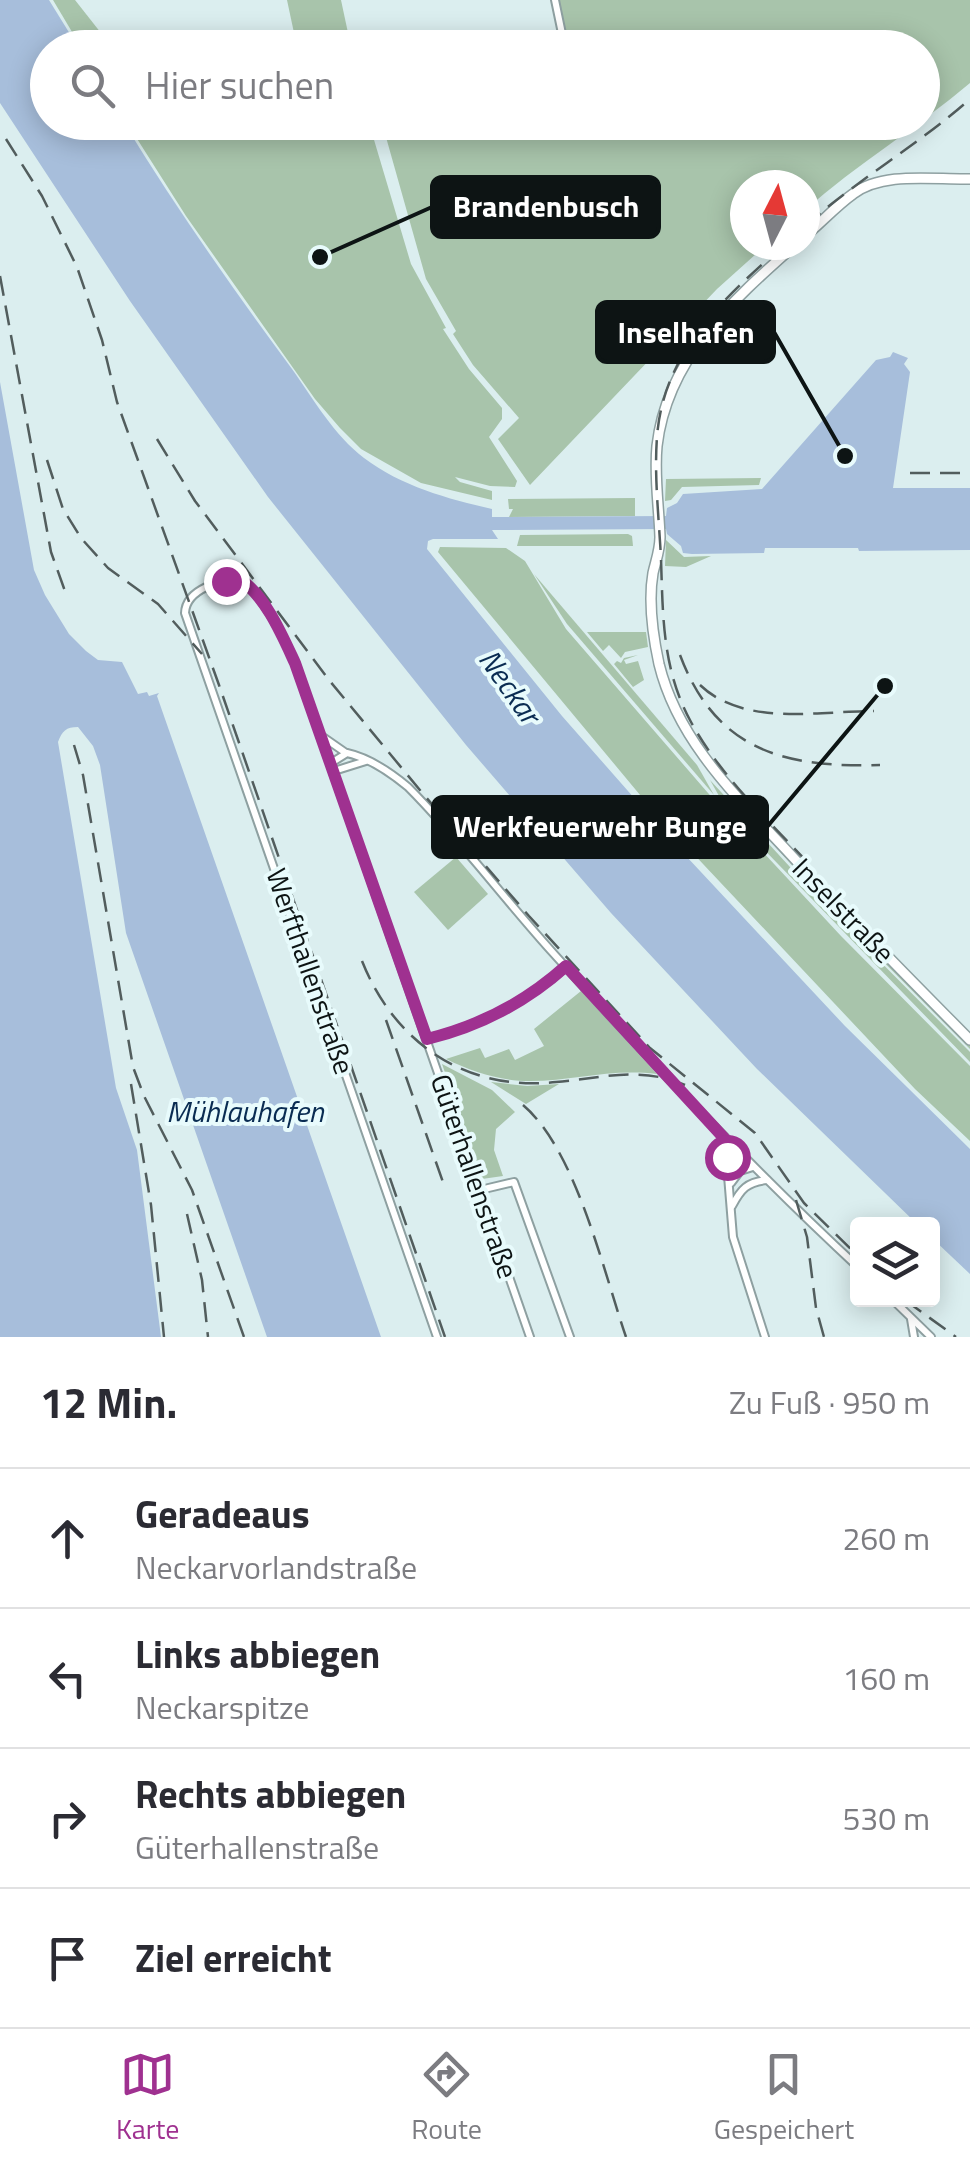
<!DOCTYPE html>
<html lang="de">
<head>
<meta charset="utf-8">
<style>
  :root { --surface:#fff; --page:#f7f7f7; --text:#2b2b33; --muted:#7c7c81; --line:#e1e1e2; --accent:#9f3190 }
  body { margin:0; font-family:"Titillium Web",sans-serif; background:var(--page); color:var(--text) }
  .controls { position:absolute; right:30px; bottom:30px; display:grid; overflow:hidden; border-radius:10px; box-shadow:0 5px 25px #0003 }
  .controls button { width:90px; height:90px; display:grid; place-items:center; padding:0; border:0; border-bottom:2px solid var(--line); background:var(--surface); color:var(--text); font:50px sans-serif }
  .compass { position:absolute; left:730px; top:170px; width:90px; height:90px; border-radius:50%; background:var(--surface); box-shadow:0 5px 25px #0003; rotate:6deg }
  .stop { position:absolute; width:30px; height:30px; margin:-22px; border:8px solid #9f3190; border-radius:50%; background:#fff }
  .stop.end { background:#9f3190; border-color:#fff; box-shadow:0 2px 10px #0008 }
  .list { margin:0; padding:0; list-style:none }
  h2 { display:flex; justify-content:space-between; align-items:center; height:130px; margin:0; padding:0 40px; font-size:42px }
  h2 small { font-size:32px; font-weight:400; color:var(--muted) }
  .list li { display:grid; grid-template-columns:65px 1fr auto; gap:30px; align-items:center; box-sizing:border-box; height:140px; padding:0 40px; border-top:2px solid var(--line) }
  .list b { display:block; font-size:38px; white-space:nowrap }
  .list p { margin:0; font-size:32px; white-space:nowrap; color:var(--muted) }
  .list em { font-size:32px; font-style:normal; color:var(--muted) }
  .icon { flex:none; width:55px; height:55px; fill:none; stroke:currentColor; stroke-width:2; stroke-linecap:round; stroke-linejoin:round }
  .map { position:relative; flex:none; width:970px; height:1337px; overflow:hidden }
  .search { position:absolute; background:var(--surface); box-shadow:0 5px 25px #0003; left:30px; right:30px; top:30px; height:110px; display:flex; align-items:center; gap:25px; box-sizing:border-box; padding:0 35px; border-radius:55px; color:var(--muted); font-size:38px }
  .sheet { height:690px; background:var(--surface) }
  nav { display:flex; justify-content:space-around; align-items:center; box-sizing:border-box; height:140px; border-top:2px solid var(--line); background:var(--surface); font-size:28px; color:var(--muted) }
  nav a { display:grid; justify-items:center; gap:5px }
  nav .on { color:var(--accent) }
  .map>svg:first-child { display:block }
</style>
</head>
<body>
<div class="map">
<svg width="970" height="1337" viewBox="0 0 970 1337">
  <rect width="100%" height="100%" fill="#dbeeef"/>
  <!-- green -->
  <g fill="#a8c4ab">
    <path d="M 53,0 L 75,0 L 112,47 L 81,47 Z"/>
    <path d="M 287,0 L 341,0 L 351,47 L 297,47 Z"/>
    <path d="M 557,0 L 970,0 L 970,83 C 917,128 857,164 805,210 L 805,185 L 745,185 L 745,245 L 766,245 L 717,289 L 530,485 L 498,439 L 519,418 L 473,365 L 453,334 L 456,331 L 426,279 L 382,123 L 922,122 L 922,48 L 497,47 L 563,32 Z"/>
    <path d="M 210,123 L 369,123 L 411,264 L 446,328 L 443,329 L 469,369 L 502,408 L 502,419 L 489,437 L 517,481 L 515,487 L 490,486 L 455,477 L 460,482 L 492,491 L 492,500 L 421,483 L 361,449 L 340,428 L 315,399 L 186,216 L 127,123 L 170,123 L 177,130 Z"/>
    <path d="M 761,478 L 759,485 L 682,487 L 671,500 L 665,501 L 666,479 Z"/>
    <path d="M 635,498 L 635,516 L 509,517 L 513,509 L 509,509 L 508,499 Z"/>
    <path d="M 628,534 L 632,536 L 633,546 L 517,546 L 520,535 Z"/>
    <path d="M 666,540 L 684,557 L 711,556 L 686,567 L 665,566 Z"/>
    <path d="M 440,547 L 506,548 L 525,561 L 566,629 L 708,793 L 841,936 L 970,1066 L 970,1141 L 915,1089 L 655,813 L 438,552 Z"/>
    <path d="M 534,574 L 697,765 L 714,795 L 567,624 Z"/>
    <path d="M 587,632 L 646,632 L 648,647 L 625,652 L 621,658 L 609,645 L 603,651 Z"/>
    <path d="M 638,655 L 624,660 L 626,664 L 638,661 L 644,680 L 633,687 L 614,664 L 617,661 L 621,663 L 624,658 Z"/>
    <path d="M 710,780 L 834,915 L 970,1052 L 970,1062 L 742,827 L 727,810 Z"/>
    <path d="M 745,813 L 970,1046 L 970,1049 L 835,913 Z"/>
    <path d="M 456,857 L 488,894 L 448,930 L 414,892 Z"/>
    <path d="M 581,991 L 657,1074 C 611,1068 574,1081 530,1081 C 500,1081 473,1072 446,1059 L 480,1048 L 485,1058 L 509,1049 L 515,1060 L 544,1046 L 534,1029 Z"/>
    <path d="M 442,1064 L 492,1090 L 515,1112 L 496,1129 L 494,1150 L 503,1176 L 482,1179 Z"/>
    <path d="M 491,1082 L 527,1086 L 559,1084 L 526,1104 Z"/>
  </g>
  <!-- water -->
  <g fill="#a7bedb">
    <path d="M 0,0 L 49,0 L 78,47 L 48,48 L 48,122 L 124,123 C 176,208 233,289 292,369 C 314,400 334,435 364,458 C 401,486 448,499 492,509 L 492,517 L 666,516 L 667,508 L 677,503 L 683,494 L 762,489 L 876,360 L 890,357 L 893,352 L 908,358 L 904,364 L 910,372 L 893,488 L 970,488 L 970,550 L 859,551 L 858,548 L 765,548 L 764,553 L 692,554 L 683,553 L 681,546 L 667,534 L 666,529 L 492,530 L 498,539 L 433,539 L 428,541 L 427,549 L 562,716 L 672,841 L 845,1026 L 970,1149 L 970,1274 L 933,1239 L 932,1224 L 917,1224 L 757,1069 L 611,913 L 466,745 L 268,497 L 130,301 L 0,103 Z"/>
    <path d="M 0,382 L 34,570 L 45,595 L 69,634 L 86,651 L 98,660 L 122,662 L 138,694 L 147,692 L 149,696 L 159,693 L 157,696 L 381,1337 L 267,1337 L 126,933 L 100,765 L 93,746 L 78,727 C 66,727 62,731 58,742 L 116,1088 L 137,1150 L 161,1337 L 0,1337 Z"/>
  </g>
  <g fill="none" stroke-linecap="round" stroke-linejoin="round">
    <!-- minor casing -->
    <g stroke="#8ea0a1" stroke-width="10">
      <g id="minor">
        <path d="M 555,0 L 565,48"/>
        <path d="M 323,737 L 346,753"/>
        <path d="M 331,763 L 347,753 C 370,758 390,772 408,787 C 460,839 504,899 554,954 C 651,1062 751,1168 858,1267"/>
        <path d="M 334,771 L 366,761"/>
        <path d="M 427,1039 C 480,1025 525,1003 566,967"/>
        <path d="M 725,1139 L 733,1237 L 765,1337"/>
        <path d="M 731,1183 L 740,1171 L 753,1167"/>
        <path d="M 480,1190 L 514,1182 L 570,1337"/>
        <path d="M 732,1206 C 741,1189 747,1182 767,1180"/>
        <path d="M 893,1300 L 931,1337"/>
        <path d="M 911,1319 L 914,1337"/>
        <path d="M 437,1337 L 185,613 C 186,589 221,579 242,580 C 266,601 282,634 295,663 L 530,1337"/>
      </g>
    </g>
    <!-- tertiary casing -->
    <g stroke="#8ea0a1" stroke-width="12">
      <g id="tertiary">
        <path d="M 805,236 C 821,223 836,206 853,194 C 883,171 934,180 970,179"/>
        <path d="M 795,245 C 733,300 667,358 657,446 C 654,476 659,507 660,537 C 660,550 656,560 653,573 C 648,602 653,636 659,664 C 678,742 738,798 791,855 C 849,918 910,979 970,1040"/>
      </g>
    </g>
    <!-- minor -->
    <use href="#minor" stroke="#fff" stroke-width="6"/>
    <!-- tertiary -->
    <use href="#tertiary" stroke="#fff" stroke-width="9"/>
    <!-- rail -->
    <g stroke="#525d5d" stroke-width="2.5" stroke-dasharray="20 10" stroke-linecap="butt">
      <path d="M 6,139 L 42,196 L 77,267 L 102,340 L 117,402 L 219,685 L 445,1337"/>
      <path d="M 805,226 C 857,180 918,145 970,99"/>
      <path d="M 784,245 C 725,297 663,352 657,437 C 654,477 659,518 661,559 C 663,616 662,669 691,722 C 721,777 770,822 813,868"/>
      <path d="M 0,276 L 51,552 L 66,594"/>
      <path d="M 157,439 L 195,501 L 329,680 L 424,795 L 529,916 L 650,1048 L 755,1133 L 804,1203 L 858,1256"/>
      <path d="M 47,460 L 63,509 L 81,538 L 108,568 L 158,604 L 202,654"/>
      <path d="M 910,473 L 970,473"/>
      <path d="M 680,655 C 716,751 785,768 880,765"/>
      <path d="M 700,685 C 744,727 818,711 874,711"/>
      <path d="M 74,745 L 83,775 L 133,1067 L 144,1096 L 192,1190 L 244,1337"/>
      <path d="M 362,961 C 395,1044 467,1092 556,1082 C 601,1078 641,1066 685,1085"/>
      <path d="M 386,1020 L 444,1185"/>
      <path d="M 131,1084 L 151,1205 L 164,1337"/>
      <path d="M 523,1105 C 576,1150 603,1270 626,1337"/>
      <path d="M 796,1200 L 807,1237 L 816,1308 L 824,1337"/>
      <path d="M 187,1214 L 202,1280 L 208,1337"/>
      <path d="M 905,1300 L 956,1337"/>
    </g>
  </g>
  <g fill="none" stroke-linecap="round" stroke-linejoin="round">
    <!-- route -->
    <path stroke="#9f3190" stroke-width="12" d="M 226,581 L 240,579 C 266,597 282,635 295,663 L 427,1039 C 480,1026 525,1003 566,966 L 724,1138 L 727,1157"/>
  </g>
  <g text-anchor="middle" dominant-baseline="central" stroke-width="8" stroke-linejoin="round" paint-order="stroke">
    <!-- street labels -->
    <g font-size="28" fill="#0d1414" stroke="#e8fbfc">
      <text transform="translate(844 910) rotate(46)">Inselstraße</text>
      <text transform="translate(311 971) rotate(71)">Werfthallenstraße</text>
      <text transform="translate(475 1176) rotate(71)">Güterhallenstraße</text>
    </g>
    <!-- water labels -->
    <g font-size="30" font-style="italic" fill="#0a2c52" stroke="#e8fbfc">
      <text transform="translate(510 686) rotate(55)">Neckar</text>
      <text x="245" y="1111">Mühlauhafen</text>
    </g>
  </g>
  <!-- callouts -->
  <path fill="none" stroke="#0d1414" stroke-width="4" d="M320 257L432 207M845 456L774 332M885 686L767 827"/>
  <g fill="#0d1414" stroke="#e8fbfc" stroke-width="4">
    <circle cx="320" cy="257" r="10"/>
    <circle cx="845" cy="456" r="10"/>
    <circle cx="885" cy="686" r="10"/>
  </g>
  <g fill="#0d1414" stroke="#0d1414" stroke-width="4">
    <rect x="432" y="177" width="227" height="60" rx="10"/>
    <rect x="597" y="302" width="177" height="60" rx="10"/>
    <rect x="433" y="797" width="334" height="60" rx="10"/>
  </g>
  <g font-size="30" text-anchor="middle" font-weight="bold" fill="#fff">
    <text x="546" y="217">Brandenbusch</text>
    <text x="686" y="343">Inselhafen</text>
    <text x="600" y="837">Werkfeuerwehr Bunge</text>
  </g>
</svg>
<div class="controls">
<button><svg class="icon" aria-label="layers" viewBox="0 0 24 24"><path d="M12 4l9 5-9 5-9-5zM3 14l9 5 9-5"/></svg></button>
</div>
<svg class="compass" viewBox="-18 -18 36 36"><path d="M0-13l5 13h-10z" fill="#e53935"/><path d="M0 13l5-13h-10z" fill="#7c7c81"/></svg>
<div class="stop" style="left:727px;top:1157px"></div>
<div class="stop end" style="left:226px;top:581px"></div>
<div class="search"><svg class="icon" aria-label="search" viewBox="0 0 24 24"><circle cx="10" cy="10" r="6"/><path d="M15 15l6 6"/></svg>Hier suchen</div>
</div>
<section class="sheet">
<h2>12 Min.<small>Zu Fuß · 950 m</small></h2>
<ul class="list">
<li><svg class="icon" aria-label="ahead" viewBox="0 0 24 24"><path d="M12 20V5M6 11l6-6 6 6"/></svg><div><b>Geradeaus</b><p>Neckarvorlandstraße</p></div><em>260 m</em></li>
<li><svg class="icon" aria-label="left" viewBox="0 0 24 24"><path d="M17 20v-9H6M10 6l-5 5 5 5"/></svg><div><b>Links abbiegen</b><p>Neckarspitze</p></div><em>160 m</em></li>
<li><svg class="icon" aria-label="right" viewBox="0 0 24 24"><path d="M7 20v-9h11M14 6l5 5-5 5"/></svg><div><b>Rechts abbiegen</b><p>Güterhallenstraße</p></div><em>530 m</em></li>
<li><svg class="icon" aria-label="arrive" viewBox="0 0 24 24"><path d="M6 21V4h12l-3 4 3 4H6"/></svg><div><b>Ziel erreicht</b></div></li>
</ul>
</section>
<nav>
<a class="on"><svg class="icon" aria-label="map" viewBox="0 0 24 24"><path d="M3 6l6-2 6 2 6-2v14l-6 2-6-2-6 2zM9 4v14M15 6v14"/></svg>Karte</a>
<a><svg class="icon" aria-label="directions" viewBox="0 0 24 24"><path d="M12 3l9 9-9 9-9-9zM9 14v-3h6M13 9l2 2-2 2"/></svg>Route</a>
<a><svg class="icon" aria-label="saved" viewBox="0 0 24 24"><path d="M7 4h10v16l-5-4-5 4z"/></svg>Gespeichert</a>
</nav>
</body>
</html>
